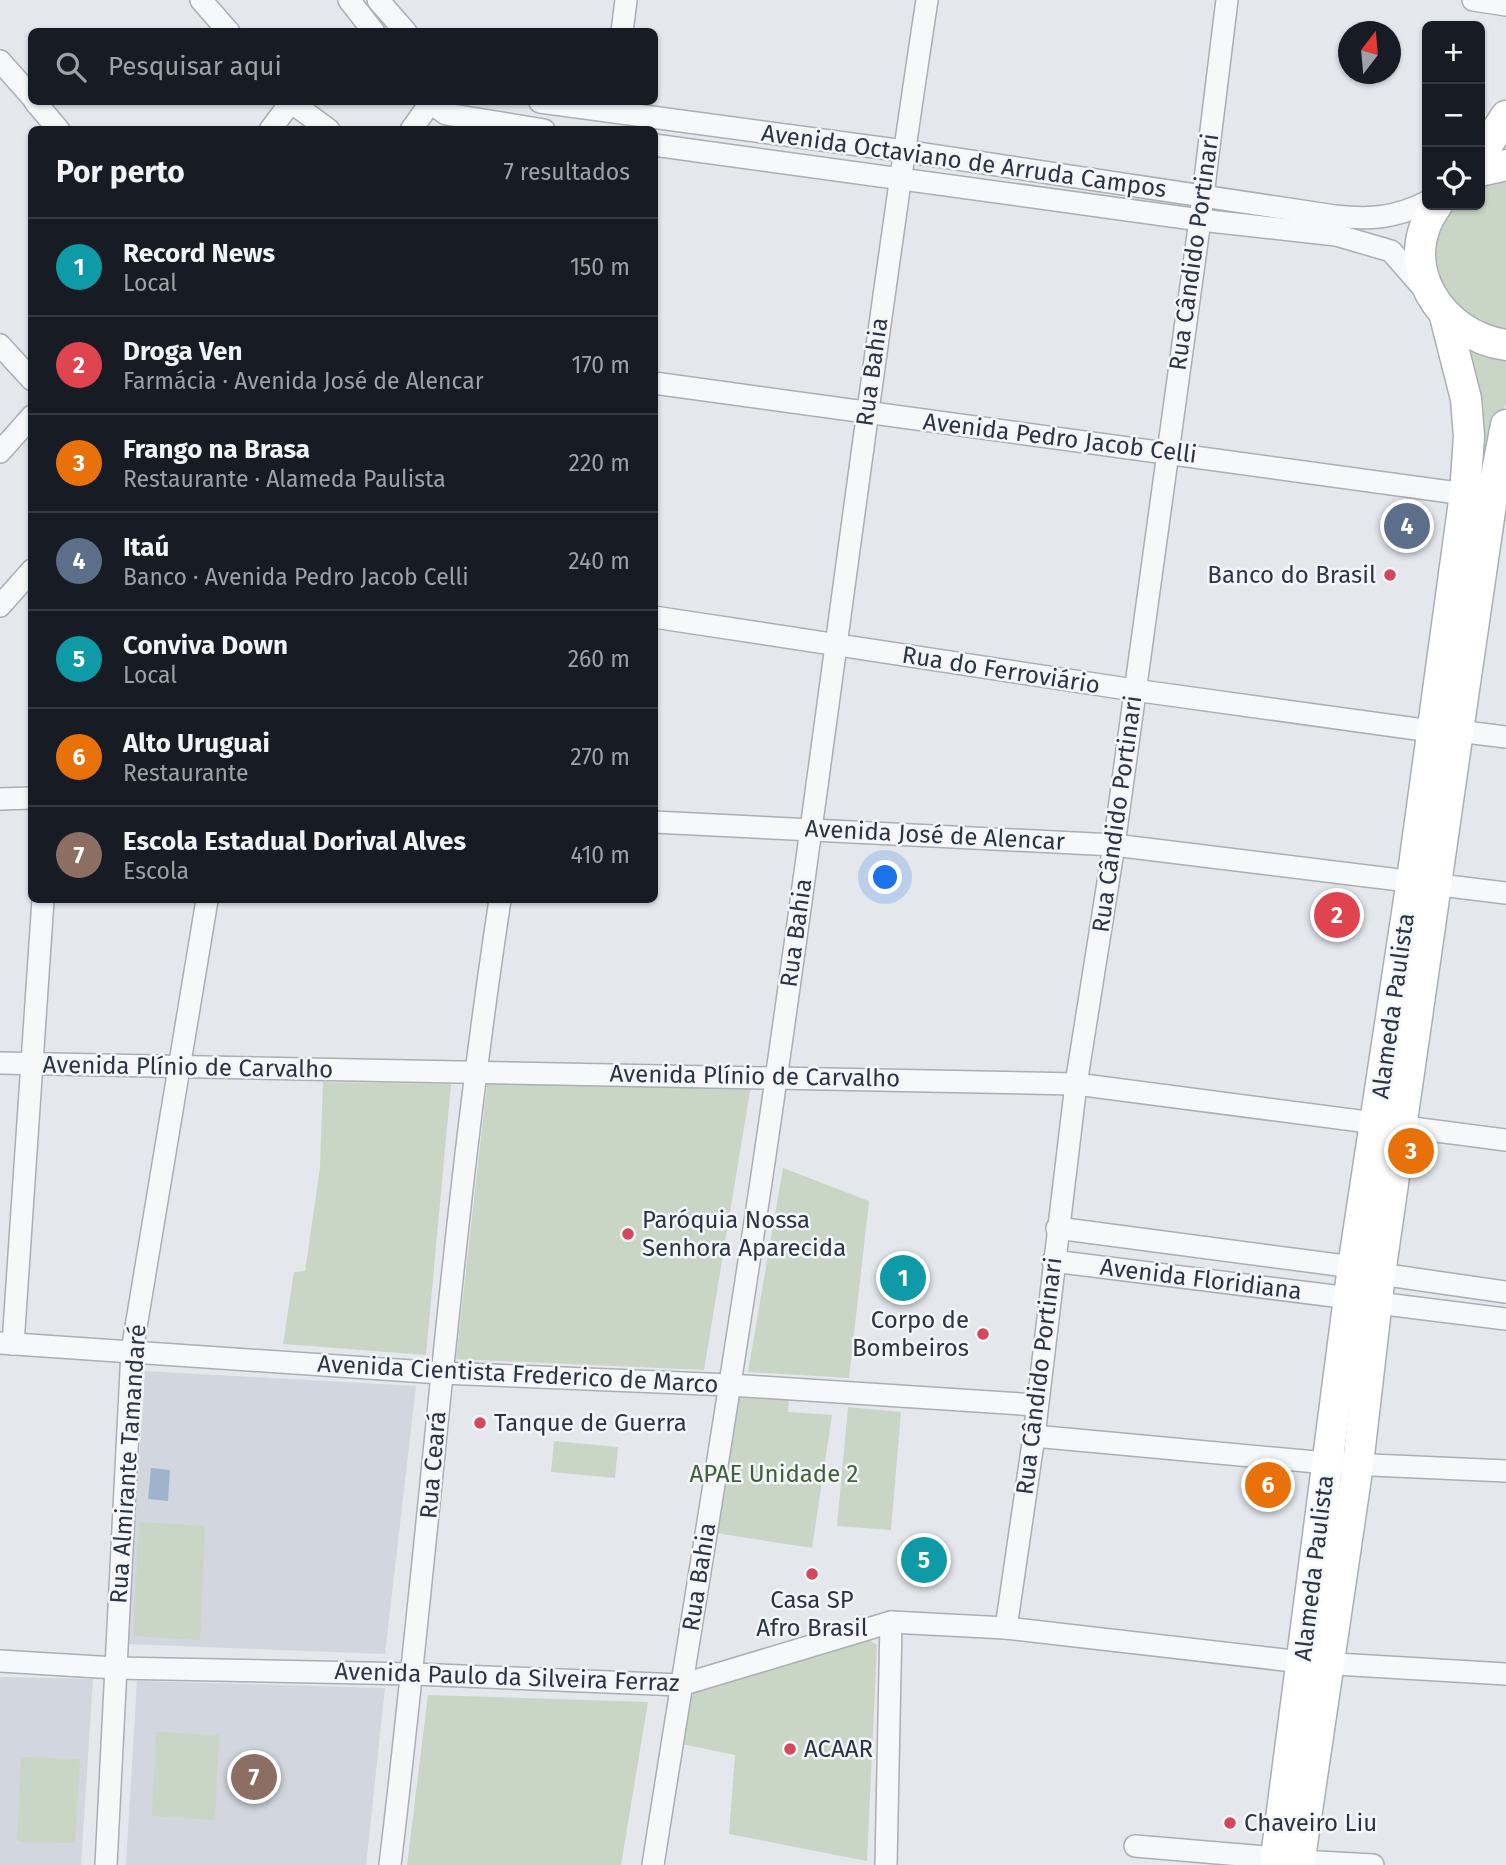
<!DOCTYPE html>
<html lang="pt">
<head>
<meta charset="utf-8">
<style>
  :root { --surface:#171b24; --page:#242831; --text:#f1f3f6; --muted:#9ea1a6; --line:#363941; --accent:#b45309 }
  body { margin:0; font-family:"Fira Sans",sans-serif; background:var(--page); color:var(--text) }
  .controls { position:absolute; right:21px; top:21px; display:grid; overflow:hidden; border-radius:10px; box-shadow:0 2px 5px #0004 }
  .controls button { width:63px; height:63px; display:grid; place-items:center; padding:0; border:0; border-bottom:2px solid var(--line); background:var(--surface); color:var(--text); font:35px sans-serif }
  .compass { position:absolute; left:1338px; top:21px; width:63px; height:63px; border-radius:50%; background:var(--surface); box-shadow:0 2px 5px #0004; rotate:16deg }
  .you { position:absolute; left:886px; top:878px; width:24px; height:24px; margin:-18px; border:5px solid #fff; border-radius:50%; background:#1a73e8; box-shadow:0 0 0 10px #1a73e833 }
  .badge { display:grid; place-items:center; width:46px; height:46px; border-radius:50%; background:var(--accent); color:#fff; font-size:23px; font-weight:700 }
  .pin { position:absolute; translate:-50% -50%; border:4px solid #fff; box-shadow:0 2px 7px #0006 }
  .list { margin:0; padding:0; list-style:none }
  h2 { display:flex; justify-content:space-between; align-items:center; height:91px; margin:0; padding:0 28px; font-size:30px }
  h2 small { font-size:23px; font-weight:400; color:var(--muted) }
  .list li { display:grid; grid-template-columns:46px 1fr auto; gap:21px; align-items:center; box-sizing:border-box; height:98px; padding:0 28px; border-top:2px solid var(--line) }
  .list b { display:block; font-size:26px; white-space:nowrap }
  .list p { margin:0; font-size:23px; white-space:nowrap; color:var(--muted) }
  .list em { font-size:23px; font-style:normal; color:var(--muted) }
  .icon { flex:none; width:38px; height:38px; fill:none; stroke:currentColor; stroke-width:2; stroke-linecap:round; stroke-linejoin:round }
  .map { position:relative; flex:none; width:1506px; height:1865px; overflow:hidden }
  .search { position:absolute; background:var(--surface); box-shadow:0 2px 5px #0004; left:28px; top:28px; width:630px; height:77px; display:flex; align-items:center; gap:18px; box-sizing:border-box; padding:0 24px; border-radius:10px; color:var(--muted); font-size:26px }
  .panel { position:absolute; background:var(--surface); box-shadow:0 2px 5px #0004; left:28px; top:126px; width:630px; height:777px; border-radius:10px }
  .map>svg:first-child { display:block }
</style>
</head>
<body>
<div class="map">
<svg width="1506" height="1865" viewBox="0 0 1506 1865">
  <rect width="100%" height="100%" fill="#e4e7ec"/>
  <!-- built -->
  <g fill="#d2d6de">
    <path d="M 145,1371 L 416,1386 L 385,1654 L 127,1644 Z"/>
    <path d="M 0,1677 L 93,1679 L 81,1865 L 0,1865 Z"/>
    <path d="M 137,1681 L 385,1688 L 366,1865 L 126,1865 Z"/>
  </g>
  <!-- green -->
  <g fill="#c9d6c5">
    <path d="M 1506,174 L 1506,332 L 1465,319 L 1433,273 L 1431,246 L 1448,205 L 1480,205 L 1480,180 Z"/>
    <path d="M 1471,350 L 1506,355 L 1506,403 L 1484,456 Z"/>
    <path d="M 323,1082 L 451,1084 L 426,1355 L 283,1344 L 294,1272 L 305,1271 L 320,1168 Z"/>
    <path d="M 487,1084 L 751,1085 L 704,1370 L 456,1359 Z"/>
    <path d="M 783,1168 L 869,1201 L 849,1378 L 748,1372 Z"/>
    <path d="M 738,1393 L 789,1394 L 788,1412 L 832,1415 L 812,1548 L 716,1533 Z"/>
    <path d="M 848,1407 L 901,1412 L 891,1530 L 837,1526 Z"/>
    <path d="M 554,1441 L 618,1447 L 615,1478 L 551,1472 Z"/>
    <path d="M 139,1522 L 205,1526 L 200,1640 L 133,1636 Z"/>
    <path d="M 869,1640 L 877,1645 L 867,1861 L 729,1834 L 735,1755 L 682,1744 L 689,1698 L 699,1689 Z"/>
    <path d="M 428,1695 L 648,1702 L 621,1865 L 407,1865 Z"/>
    <path d="M 156,1732 L 219,1735 L 215,1820 L 152,1816 Z"/>
    <path d="M 21,1757 L 80,1759 L 75,1843 L 17,1842 Z"/>
  </g>
  <!-- water -->
  <path fill="#9fb4cc" d="M 151,1468 L 170,1470 L 168,1501 L 148,1499 Z"/>
  <g fill="none" stroke-linecap="round" stroke-linejoin="round">
    <!-- street casing -->
    <g stroke="#a9aeb7" stroke-width="24">
      <g id="street">
        <path d="M 201,0 L 229,32"/>
        <path d="M 349,0 L 374,32"/>
        <path d="M 378,0 L 406,32"/>
        <path d="M 1473,0 L 1506,5"/>
        <path d="M 622,32 L 626,0"/>
        <path d="M 0,61 L 32,97"/>
        <path d="M 35,102 L 59,130"/>
        <path d="M 291,102 L 329,130"/>
        <path d="M 429,102 L 446,114 L 544,130"/>
        <path d="M 540,102 L 904,151 L 1335,216 C 1370,220 1395,218 1427,202"/>
        <path d="M 270,130 L 291,102"/>
        <path d="M 411,130 L 431,102"/>
        <path d="M 654,145 L 1200,220 L 1336,235 L 1391,251 L 1425,290"/>
        <path d="M 0,345 L 32,380"/>
        <path d="M 654,383 L 1465,494"/>
        <path d="M 0,452 L 32,416"/>
        <path d="M 0,606 L 32,570"/>
        <path d="M 654,617 L 1134,690 L 1431,731"/>
        <path d="M 1458,731 L 1506,737"/>
        <path d="M 0,799 L 32,798"/>
        <path d="M 654,822 L 1114,845 L 1506,893"/>
        <path d="M 0,1063 L 1076,1084 L 1506,1140"/>
        <path d="M 1057,1228 L 1353,1267"/>
        <path d="M 1053,1261 L 1350,1298"/>
        <path d="M 1380,1274 L 1506,1292"/>
        <path d="M 1377,1303 L 1506,1319"/>
        <path d="M 0,1343 L 441,1373 L 731,1385 L 1036,1405"/>
        <path d="M 13,1344 L 43,900"/>
        <path d="M 1034,1436 L 1327,1463 L 1506,1471"/>
        <path d="M 1006,1628 L 1034,1436 L 1076,1084 L 1114,845 L 1200,220 L 1227,0"/>
        <path d="M 0,1661 L 115,1668 L 414,1674 L 681,1685 L 891,1622 L 1006,1628 L 1302,1662 L 1506,1674"/>
        <path d="M 1135,1846 L 1276,1858"/>
        <path d="M 1300,1861 L 1373,1865"/>
        <path d="M 106,1865 L 132,1351 L 207,900"/>
        <path d="M 390,1865 C 429,1543 451,1220 500,900"/>
        <path d="M 653,1865 C 694,1603 739,1342 776,1079 C 828,719 872,359 927,0"/>
        <path d="M 886,1865 L 891,1622"/>
      </g>
    </g>
    <!-- secondary casing -->
    <g stroke="#a9aeb7" stroke-width="33">
      <g id="secondary">
        <path d="M 1480,156 L 1506,116"/>
        <path d="M 1480,171 L 1506,165"/>
        <path d="M 1437,205 C 1393,264 1441,336 1506,345"/>
        <path d="M 1275,1865 L 1353,1267 L 1412,880 L 1465,494 L 1469,436 L 1466,399 L 1445,316"/>
        <path d="M 1299,1865 L 1358,1464 L 1380,1274 L 1458,731 L 1492,497 L 1506,425"/>
      </g>
    </g>
    <!-- street -->
    <use href="#street" stroke="#f7f8fa" stroke-width="21"/>
    <!-- secondary -->
    <use href="#secondary" stroke="#fff" stroke-width="30"/>
  </g>
  <!-- markers -->
  <g fill="#d1495b" stroke="#f4f6f9" stroke-width="2.5">
    <circle cx="1390" cy="575" r="7"/>
    <circle cx="628" cy="1234" r="7"/>
    <circle cx="983" cy="1334" r="7"/>
    <circle cx="480" cy="1423" r="7"/>
    <circle cx="812" cy="1574" r="7"/>
    <circle cx="790" cy="1749" r="7"/>
    <circle cx="1230" cy="1823" r="7"/>
  </g>
  <g text-anchor="middle" dominant-baseline="central" stroke-width="5" stroke-linejoin="round" paint-order="stroke">
    <!-- street labels -->
    <g font-size="24" fill="#2b3445" stroke="#f4f6f9">
      <text transform="translate(964 161) rotate(8)">Avenida Octaviano de Arruda Campos</text>
      <text transform="translate(1194 252) rotate(-82)">Rua Cândido Portinari</text>
      <text transform="translate(872 372) rotate(-82)">Rua Bahia</text>
      <text transform="translate(1060 438) rotate(7)">Avenida Pedro Jacob Celli</text>
      <text transform="translate(1001 670) rotate(9)">Rua do Ferroviário</text>
      <text transform="translate(1117 814) rotate(-82)">Rua Cândido Portinari</text>
      <text transform="translate(935 835) rotate(3)">Avenida José de Alencar</text>
      <text transform="translate(796 933) rotate(-82)">Rua Bahia</text>
      <text transform="translate(1393 1006) rotate(-82)">Alameda Paulista</text>
      <text transform="translate(188 1067) rotate(1)">Avenida Plínio de Carvalho</text>
      <text transform="translate(755 1076) rotate(1)">Avenida Plínio de Carvalho</text>
      <text transform="translate(1201 1279) rotate(7)">Avenida Floridiana</text>
      <text transform="translate(518 1374) rotate(3)">Avenida Cientista Frederico de Marco</text>
      <text transform="translate(1039 1376) rotate(-83)">Rua Cândido Portinari</text>
      <text transform="translate(128 1464) rotate(-86)">Rua Almirante Tamandaré</text>
      <text transform="translate(433 1465) rotate(-85)">Rua Ceará</text>
      <text transform="translate(1314 1568) rotate(-83)">Alameda Paulista</text>
      <text transform="translate(699 1577) rotate(-81)">Rua Bahia</text>
      <text transform="translate(507 1677) rotate(2)">Avenida Paulo da Silveira Ferraz</text>
    </g>
    <!-- poi labels -->
    <g font-size="24" fill="#2b3445" stroke="#f4f6f9" text-anchor="start">
      <text x="1376" y="575" text-anchor="end">Banco do Brasil</text>
      <text x="642" y="1220">Paróquia Nossa<tspan x="642" dy="28">Senhora Aparecida</tspan></text>
      <text x="969" y="1320" text-anchor="end">Corpo de<tspan x="969" dy="28">Bombeiros</tspan></text>
      <text x="494" y="1423">Tanque de Guerra</text>
      <text x="812" y="1600" text-anchor="middle">Casa SP<tspan x="812" dy="28">Afro Brasil</tspan></text>
      <text x="804" y="1749">ACAAR</text>
      <text x="1244" y="1823">Chaveiro Liu</text>
    </g>
    <!-- park labels -->
    <g font-size="24" fill="#3f6138" stroke="#f4f6f9">
      <text x="774" y="1474">APAE Unidade 2</text>
    </g>
  </g>
</svg>
<div class="controls">
<button>+</button>
<button>−</button>
<button><svg class="icon" aria-label="locate" viewBox="0 0 24 24"><circle cx="12" cy="12" r="6"/><path d="M12 2v4M12 18v4M2 12h4M18 12h4"/></svg></button>
</div>
<svg class="compass" viewBox="-18 -18 36 36"><path d="M0-13l5 13h-10z" fill="#e53935"/><path d="M0 13l5-13h-10z" fill="#9ea1a6"/></svg>
<div class="you"></div>
<div class="pin badge" style="left:903px;top:1278px;background:#0f9aa8">1</div>
<div class="pin badge" style="left:1337px;top:915px;background:#e0444e">2</div>
<div class="pin badge" style="left:1411px;top:1151px;background:#e8710a">3</div>
<div class="pin badge" style="left:1407px;top:526px;background:#5c6f8a">4</div>
<div class="pin badge" style="left:924px;top:1560px;background:#0f9aa8">5</div>
<div class="pin badge" style="left:1268px;top:1485px;background:#e8710a">6</div>
<div class="pin badge" style="left:254px;top:1777px;background:#8d6e63">7</div>
<div class="search"><svg class="icon" aria-label="search" viewBox="0 0 24 24"><circle cx="10" cy="10" r="6"/><path d="M15 15l6 6"/></svg>Pesquisar aqui</div>
<section class="panel">
<h2>Por perto<small>7 resultados</small></h2>
<ul class="list">
<li><span class="badge" style="background:#0f9aa8">1</span><div><b>Record News</b><p>Local</p></div><em>150 m</em></li>
<li><span class="badge" style="background:#e0444e">2</span><div><b>Droga Ven</b><p>Farmácia · Avenida José de Alencar</p></div><em>170 m</em></li>
<li><span class="badge" style="background:#e8710a">3</span><div><b>Frango na Brasa</b><p>Restaurante · Alameda Paulista</p></div><em>220 m</em></li>
<li><span class="badge" style="background:#5c6f8a">4</span><div><b>Itaú</b><p>Banco · Avenida Pedro Jacob Celli</p></div><em>240 m</em></li>
<li><span class="badge" style="background:#0f9aa8">5</span><div><b>Conviva Down</b><p>Local</p></div><em>260 m</em></li>
<li><span class="badge" style="background:#e8710a">6</span><div><b>Alto Uruguai</b><p>Restaurante</p></div><em>270 m</em></li>
<li><span class="badge" style="background:#8d6e63">7</span><div><b>Escola Estadual Dorival Alves</b><p>Escola</p></div><em>410 m</em></li>
</ul>
</section>
</div>
</body>
</html>
